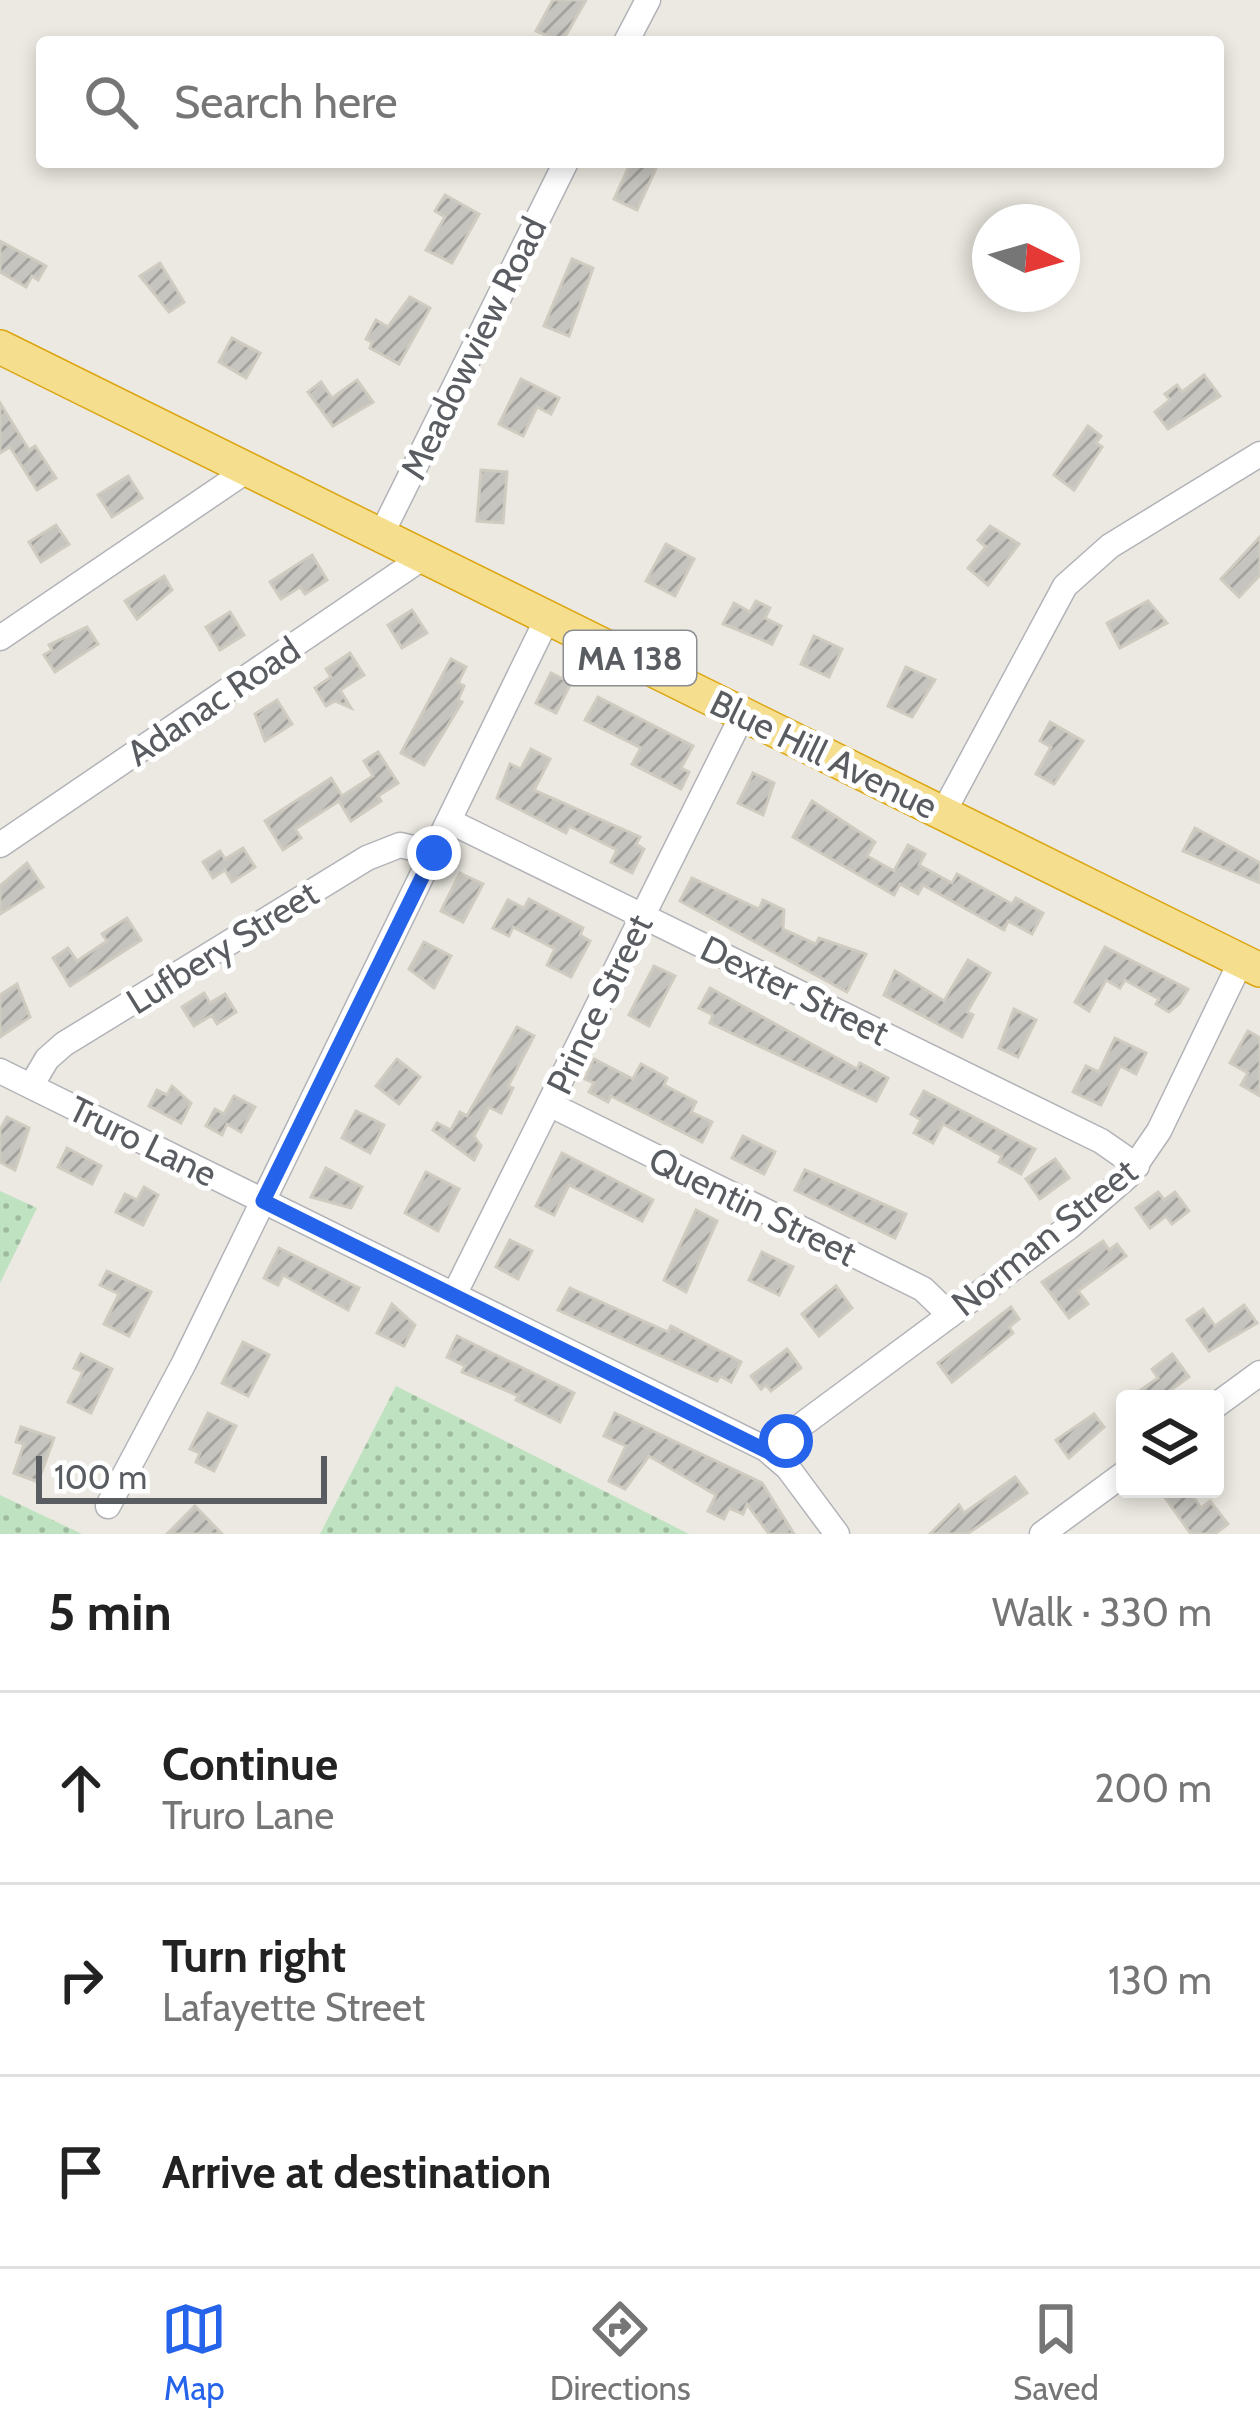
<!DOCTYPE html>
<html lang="en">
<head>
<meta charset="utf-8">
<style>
  :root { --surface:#fff; --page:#f6f6f6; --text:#222; --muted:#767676; --line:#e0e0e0; --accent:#2563eb }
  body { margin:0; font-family:Cabin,sans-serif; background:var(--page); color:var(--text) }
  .controls { position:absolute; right:36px; bottom:36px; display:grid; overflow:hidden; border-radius:12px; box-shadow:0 6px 18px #0003 }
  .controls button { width:108px; height:108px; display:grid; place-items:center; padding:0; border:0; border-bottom:3px solid var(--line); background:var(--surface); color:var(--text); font:60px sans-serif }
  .compass { position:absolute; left:972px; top:204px; width:108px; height:108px; border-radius:50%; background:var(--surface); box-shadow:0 6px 18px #0003; rotate:95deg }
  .scale { position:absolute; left:36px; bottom:30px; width:291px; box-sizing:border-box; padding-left:12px; border:6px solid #595c61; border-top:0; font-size:33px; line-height:42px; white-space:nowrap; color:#595c61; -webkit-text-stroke:9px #fff; paint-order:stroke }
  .stop { position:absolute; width:36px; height:36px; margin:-27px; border:9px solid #2563eb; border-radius:50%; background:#fff }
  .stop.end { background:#2563eb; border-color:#fff; box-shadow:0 3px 12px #0008 }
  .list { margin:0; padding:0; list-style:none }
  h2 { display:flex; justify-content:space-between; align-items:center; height:156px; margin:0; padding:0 48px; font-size:51px }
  h2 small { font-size:39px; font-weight:400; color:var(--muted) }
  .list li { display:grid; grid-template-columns:78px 1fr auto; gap:36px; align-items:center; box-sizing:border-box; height:192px; padding:0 48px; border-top:3px solid var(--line) }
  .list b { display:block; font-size:45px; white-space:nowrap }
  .list p { margin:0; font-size:39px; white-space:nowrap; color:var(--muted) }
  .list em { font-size:39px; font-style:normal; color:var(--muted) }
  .icon { flex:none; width:66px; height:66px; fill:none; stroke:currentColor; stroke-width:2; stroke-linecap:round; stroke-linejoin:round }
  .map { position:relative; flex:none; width:1260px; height:1534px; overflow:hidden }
  .search { position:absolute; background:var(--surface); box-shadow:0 6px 18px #0003; left:36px; right:36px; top:36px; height:132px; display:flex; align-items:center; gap:30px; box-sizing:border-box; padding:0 42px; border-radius:12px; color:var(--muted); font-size:45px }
  .sheet { height:732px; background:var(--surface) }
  nav { display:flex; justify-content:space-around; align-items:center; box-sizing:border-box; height:168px; border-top:3px solid var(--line); background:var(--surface); font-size:33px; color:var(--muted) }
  nav a { display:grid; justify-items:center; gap:6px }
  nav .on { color:var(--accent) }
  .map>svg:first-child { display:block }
</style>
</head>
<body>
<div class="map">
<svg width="1260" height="1534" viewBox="0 0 1260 1534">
  <defs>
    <pattern id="grass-dots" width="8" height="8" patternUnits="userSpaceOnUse" patternTransform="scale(3)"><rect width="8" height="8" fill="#bfe2c0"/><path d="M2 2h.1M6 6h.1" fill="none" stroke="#9eba9f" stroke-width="1.8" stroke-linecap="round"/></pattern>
    <pattern id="building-hatch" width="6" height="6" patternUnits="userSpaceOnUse" patternTransform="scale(3)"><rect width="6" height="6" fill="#c6c4be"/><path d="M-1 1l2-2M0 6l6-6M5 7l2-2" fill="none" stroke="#a4a29e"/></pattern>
  </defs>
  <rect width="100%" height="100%" fill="#ebe9e1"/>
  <!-- grass -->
  <g fill="url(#grass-dots)">
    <path d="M 0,1191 L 37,1208 L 0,1283 Z"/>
    <path d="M 396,1386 L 689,1534 L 320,1534 Z"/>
    <path d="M 0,1495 L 82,1534 L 0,1534 Z"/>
  </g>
  <!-- building -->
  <g fill="url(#building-hatch)" stroke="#cfcbc0" stroke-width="3">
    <path d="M 553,0 L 586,0 L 562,42 L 536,31 Z"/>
    <path d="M 631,162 L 659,162 L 637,210 L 614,199 Z"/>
    <path d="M 445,195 L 479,214 L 452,263 L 426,250 L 445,217 L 435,211 Z"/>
    <path d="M 0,241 L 46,266 L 38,280 L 32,276 L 26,287 L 0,272 Z"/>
    <path d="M 572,259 L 593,268 L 569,336 L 544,326 Z"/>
    <path d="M 160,263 L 184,302 L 169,312 L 140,276 Z"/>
    <path d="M 410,297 L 430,308 L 399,364 L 370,348 L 372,342 L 366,339 L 376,320 L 388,327 Z"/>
    <path d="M 232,338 L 260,353 L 246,378 L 219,362 Z"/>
    <path d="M 1204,375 L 1220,396 L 1168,429 L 1155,412 L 1170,400 L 1165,394 L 1177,385 L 1182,392 Z"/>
    <path d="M 521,379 L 559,398 L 551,414 L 537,407 L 523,436 L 499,424 Z"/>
    <path d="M 357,380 L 373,402 L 333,426 L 308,392 L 321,382 L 332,398 Z"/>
    <path d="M 0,403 L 29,450 L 35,446 L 56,478 L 37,490 L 10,447 L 0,453 Z"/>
    <path d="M 1088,426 L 1101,436 L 1096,443 L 1102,447 L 1074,490 L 1054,475 Z"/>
    <path d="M 481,470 L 507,472 L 503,523 L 477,521 Z"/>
    <path d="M 128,476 L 142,498 L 112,517 L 98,495 Z"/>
    <path d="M 56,525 L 69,544 L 41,562 L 29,542 Z"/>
    <path d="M 990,526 L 1019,544 L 988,585 L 968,568 L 986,547 L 978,540 Z"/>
    <path d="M 1260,537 L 1260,575 L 1239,597 L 1221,579 Z"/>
    <path d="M 666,544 L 694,559 L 675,596 L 646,581 Z"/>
    <path d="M 312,555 L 327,580 L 305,594 L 300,587 L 281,599 L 270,582 Z"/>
    <path d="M 164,576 L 172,590 L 137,619 L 125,601 Z"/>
    <path d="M 756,601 L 770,608 L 765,618 L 781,626 L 772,644 L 723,624 L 734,603 L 750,612 Z"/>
    <path d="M 1148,601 L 1167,623 L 1120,648 L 1107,623 Z"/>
    <path d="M 412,610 L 427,633 L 402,648 L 388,625 Z"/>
    <path d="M 230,612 L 244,635 L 220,650 L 206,627 Z"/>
    <path d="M 87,627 L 98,644 L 55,672 L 44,655 L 52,650 L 49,645 Z"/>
    <path d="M 814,636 L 842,649 L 829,677 L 801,664 Z"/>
    <path d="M 350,653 L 364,675 L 340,690 L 351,708 L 335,701 L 326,706 L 315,688 L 331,677 L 326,669 Z"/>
    <path d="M 451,659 L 466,667 L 458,683 L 464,686 L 458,700 L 462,702 L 424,765 L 401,753 Z"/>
    <path d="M 906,667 L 935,680 L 912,717 L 888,706 Z"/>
    <path d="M 551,673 L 571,683 L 556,713 L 536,703 Z"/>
    <path d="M 598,697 L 693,746 L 681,768 L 689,772 L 681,789 L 632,764 L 641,748 L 585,720 Z"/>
    <path d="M 277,700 L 292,724 L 265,741 L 255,714 Z"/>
    <path d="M 1050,722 L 1083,741 L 1054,784 L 1036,774 L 1051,747 L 1040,741 Z"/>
    <path d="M 531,749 L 550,759 L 534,790 L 640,837 L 636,844 L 644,849 L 632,873 L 611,862 L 617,850 L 569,826 L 566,833 L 497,798 L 510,764 L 521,769 Z"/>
    <path d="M 378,752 L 398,783 L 378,796 L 381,801 L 351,821 L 339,801 L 295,829 L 301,838 L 283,850 L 265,821 L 331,778 L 342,796 L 373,776 L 364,761 Z"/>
    <path d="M 753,773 L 774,783 L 763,815 L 738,803 Z"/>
    <path d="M 812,801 L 875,842 L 867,856 L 894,871 L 908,845 L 925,854 L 919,865 L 952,883 L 957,874 L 1012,904 L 1016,898 L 1043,913 L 1032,934 L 1008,921 L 1004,930 L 923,885 L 918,894 L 900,884 L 894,895 L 793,837 Z"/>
    <path d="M 1195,828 L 1260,863 L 1260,883 L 1183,851 Z"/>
    <path d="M 243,848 L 255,867 L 232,882 L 225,870 L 213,878 L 203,862 L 220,851 L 225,859 Z"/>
    <path d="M 27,863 L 43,887 L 0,914 L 0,886 Z"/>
    <path d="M 460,873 L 483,884 L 463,922 L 441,911 Z"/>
    <path d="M 692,878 L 759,909 L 763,900 L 784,910 L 783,929 L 816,944 L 819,938 L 866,954 L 847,992 L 680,901 Z"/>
    <path d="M 529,899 L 583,928 L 580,935 L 590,941 L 571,977 L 547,965 L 555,949 L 513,927 L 509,936 L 493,928 L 508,900 L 524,908 Z"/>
    <path d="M 127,918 L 141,940 L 70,986 L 53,958 L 68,948 L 77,961 L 107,941 L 102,934 Z"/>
    <path d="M 424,942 L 451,956 L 434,988 L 409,969 Z"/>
    <path d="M 1105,947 L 1188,989 L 1179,1004 L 1169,1012 L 1156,1004 L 1159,999 L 1125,980 L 1120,988 L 1106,980 L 1089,1011 L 1075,1002 Z"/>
    <path d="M 968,960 L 990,973 L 967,1012 L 973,1015 L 962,1037 L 884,995 L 895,971 L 944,1001 Z"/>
    <path d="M 654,966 L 675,976 L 649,1026 L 629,1015 Z"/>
    <path d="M 17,984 L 30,1017 L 0,1037 L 0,995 Z"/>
    <path d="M 710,988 L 857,1069 L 860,1063 L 888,1078 L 876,1101 L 710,1023 L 713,1015 L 699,1008 Z"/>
    <path d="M 204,993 L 210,1003 L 225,994 L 236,1012 L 217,1024 L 212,1015 L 194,1026 L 182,1007 Z"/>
    <path d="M 1014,1009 L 1036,1020 L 1018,1057 L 999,1048 Z"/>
    <path d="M 517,1027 L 534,1036 L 508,1086 L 513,1088 L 501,1113 L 489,1107 L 474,1136 L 481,1146 L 474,1160 L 433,1130 L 437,1123 L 451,1130 L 460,1112 L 467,1116 Z"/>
    <path d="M 1248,1031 L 1260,1038 L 1260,1096 L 1241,1085 L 1248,1073 L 1230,1063 Z"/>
    <path d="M 1115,1038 L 1146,1053 L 1136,1074 L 1120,1066 L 1101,1105 L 1073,1092 L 1086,1066 L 1099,1072 Z"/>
    <path d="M 397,1059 L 420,1077 L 399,1104 L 376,1086 Z"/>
    <path d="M 594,1059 L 633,1079 L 641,1064 L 667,1078 L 664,1085 L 696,1102 L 691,1112 L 712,1122 L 702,1142 L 611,1096 L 608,1102 L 589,1092 L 594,1083 L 585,1079 Z"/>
    <path d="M 172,1086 L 191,1103 L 181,1123 L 149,1106 L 157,1090 L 167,1095 Z"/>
    <path d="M 924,1091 L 1035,1149 L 1021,1174 L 999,1162 L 1002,1156 L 943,1124 L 933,1143 L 914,1133 L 921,1120 L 911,1114 Z"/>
    <path d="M 234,1096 L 255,1107 L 241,1132 L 227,1124 L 222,1135 L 206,1126 L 215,1109 L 224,1114 Z"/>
    <path d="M 356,1111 L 384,1125 L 370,1153 L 342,1138 Z"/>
    <path d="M 7,1117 L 29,1128 L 15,1170 L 0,1162 L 0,1130 Z"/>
    <path d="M 743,1136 L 775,1152 L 764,1174 L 732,1158 Z"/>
    <path d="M 67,1148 L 101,1166 L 92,1184 L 58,1167 Z"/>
    <path d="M 562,1153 L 653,1200 L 642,1221 L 569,1185 L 554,1215 L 536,1206 Z"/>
    <path d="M 1055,1159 L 1069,1178 L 1040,1199 L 1026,1179 Z"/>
    <path d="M 326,1168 L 362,1187 L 351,1208 L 311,1197 Z"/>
    <path d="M 805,1170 L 906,1214 L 895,1238 L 795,1190 Z"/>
    <path d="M 426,1172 L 459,1189 L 438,1231 L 405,1213 Z"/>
    <path d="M 144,1187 L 158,1195 L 143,1225 L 116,1212 L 125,1194 L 137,1200 Z"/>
    <path d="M 1158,1192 L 1164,1200 L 1175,1192 L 1189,1211 L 1172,1224 L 1166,1216 L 1150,1228 L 1136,1208 Z"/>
    <path d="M 696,1210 L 717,1221 L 686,1292 L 664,1280 Z"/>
    <path d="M 510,1240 L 532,1251 L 518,1279 L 496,1267 Z"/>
    <path d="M 1103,1241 L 1109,1250 L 1117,1244 L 1126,1256 L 1078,1291 L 1088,1304 L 1069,1318 L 1042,1282 Z"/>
    <path d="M 279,1248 L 359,1288 L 348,1310 L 283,1275 L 278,1285 L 264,1278 Z"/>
    <path d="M 762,1252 L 793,1267 L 779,1295 L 749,1280 Z"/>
    <path d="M 107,1271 L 151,1292 L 129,1336 L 104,1324 L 119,1294 L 100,1285 Z"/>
    <path d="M 836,1286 L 852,1308 L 819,1336 L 802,1314 Z"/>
    <path d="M 570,1288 L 668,1332 L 671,1326 L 741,1362 L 731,1382 L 720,1376 L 717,1381 L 558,1310 Z"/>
    <path d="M 392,1304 L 415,1325 L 404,1346 L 377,1333 Z"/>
    <path d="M 1244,1305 L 1257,1323 L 1209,1351 L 1187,1320 L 1203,1309 L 1215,1326 Z"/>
    <path d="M 1011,1307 L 1019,1319 L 1009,1327 L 1013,1333 L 952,1382 L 938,1363 Z"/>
    <path d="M 457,1336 L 574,1393 L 560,1422 L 516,1400 L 519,1396 L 462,1372 L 465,1366 L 447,1357 Z"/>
    <path d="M 243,1342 L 269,1355 L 248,1396 L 222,1383 Z"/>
    <path d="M 787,1349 L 801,1368 L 771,1391 L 766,1385 L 761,1389 L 751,1376 Z"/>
    <path d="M 81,1354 L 112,1369 L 91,1413 L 68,1402 L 83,1372 L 74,1368 Z"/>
    <path d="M 1172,1354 L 1189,1377 L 1158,1399 L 1128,1399 L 1158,1378 L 1152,1369 Z"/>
    <path d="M 208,1413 L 236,1426 L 214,1471 L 196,1462 L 200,1453 L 190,1449 Z"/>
    <path d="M 615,1413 L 762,1483 L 794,1534 L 769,1534 L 747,1504 L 743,1514 L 729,1508 L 724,1519 L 708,1511 L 716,1495 L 649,1456 L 625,1489 L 609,1481 L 626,1446 L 604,1436 Z"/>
    <path d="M 1094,1414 L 1104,1427 L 1069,1458 L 1056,1440 Z"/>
    <path d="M 21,1427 L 54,1438 L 38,1482 L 14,1473 L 24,1444 L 16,1442 Z"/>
    <path d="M 1015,1477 L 1027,1493 L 1004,1509 L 967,1534 L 930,1534 L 959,1505 L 964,1513 Z"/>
    <path d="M 1159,1489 L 1188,1489 L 1201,1508 L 1210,1501 L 1228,1524 L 1215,1534 L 1191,1534 Z"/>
    <path d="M 195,1506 L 222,1534 L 167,1534 Z"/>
  </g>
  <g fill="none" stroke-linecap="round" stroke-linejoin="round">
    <!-- minor casing -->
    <g stroke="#b2b3b8" stroke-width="27">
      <g id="minor">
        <path d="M 626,42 L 648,0"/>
        <path d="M 381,535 L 566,162"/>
        <path d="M 0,638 L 249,469"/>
        <path d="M 943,813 L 1065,586 L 1110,546 L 1260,454"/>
        <path d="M 449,821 L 1101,1141 L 1137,1166"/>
        <path d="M 0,845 L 425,556"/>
        <path d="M 0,1071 L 766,1449 L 788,1468 L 837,1534"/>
        <path d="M 31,1086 L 47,1059 L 64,1044 L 367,858 L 400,845 L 434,853"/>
        <path d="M 549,1104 L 923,1289 L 950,1315"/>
        <path d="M 454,1295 L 743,714"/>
        <path d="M 1215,1406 L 1260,1373"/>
        <path d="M 775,1455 L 799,1427 L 1069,1227 L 1128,1176 L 1159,1131 L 1241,961"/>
        <path d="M 108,1506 L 184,1363 L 548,617"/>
        <path d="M 1042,1534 L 1125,1473"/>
      </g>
    </g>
    <!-- highway casing -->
    <g stroke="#dca510" stroke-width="36">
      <path id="highway" d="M 0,347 L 1260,970"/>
    </g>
    <!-- minor -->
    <use href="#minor" stroke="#fff" stroke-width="24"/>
    <!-- highway -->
    <use href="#highway" stroke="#f5df8e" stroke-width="33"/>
  </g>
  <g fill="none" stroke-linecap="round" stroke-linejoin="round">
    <!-- route -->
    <path stroke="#2563eb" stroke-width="15" d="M 434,853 L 263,1201 L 775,1455 L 786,1441"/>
  </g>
  <g text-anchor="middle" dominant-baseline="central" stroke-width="10" stroke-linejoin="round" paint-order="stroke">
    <!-- shield labels -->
    <rect fill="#fff" stroke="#8b8d90" stroke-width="3" x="564" y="631" width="132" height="54" rx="9"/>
    <g font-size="33" font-weight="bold" fill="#595c61">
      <text x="630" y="658">MA 138</text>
    </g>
    <!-- street labels -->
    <g font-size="36" fill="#595c61" stroke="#fff">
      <text transform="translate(473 348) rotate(-64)">Meadowview Road</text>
      <text transform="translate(213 701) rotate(-34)">Adanac Road</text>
      <text transform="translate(824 754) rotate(26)">Blue Hill Avenue</text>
      <text transform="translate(222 947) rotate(-32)">Lufbery Street</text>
      <text transform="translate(795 990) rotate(26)">Dexter Street</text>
      <text transform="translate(599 1004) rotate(-64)">Prince Street</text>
      <text transform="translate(143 1141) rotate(26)">Truro Lane</text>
      <text transform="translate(753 1206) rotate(26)">Quentin Street</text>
      <text transform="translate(1044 1237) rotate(-39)">Norman Street</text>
    </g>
  </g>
</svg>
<div class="controls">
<button><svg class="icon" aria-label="layers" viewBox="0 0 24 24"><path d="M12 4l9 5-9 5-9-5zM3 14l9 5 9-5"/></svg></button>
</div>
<svg class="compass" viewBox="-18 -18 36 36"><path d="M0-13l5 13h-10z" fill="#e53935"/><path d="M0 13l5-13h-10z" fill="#767676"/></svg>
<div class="scale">100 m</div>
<div class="stop" style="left:786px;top:1441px"></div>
<div class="stop end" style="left:434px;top:853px"></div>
<div class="search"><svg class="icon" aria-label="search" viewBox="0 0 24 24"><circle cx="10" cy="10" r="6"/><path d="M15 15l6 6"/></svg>Search here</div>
</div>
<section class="sheet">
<h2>5 min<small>Walk · 330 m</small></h2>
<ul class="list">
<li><svg class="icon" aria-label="ahead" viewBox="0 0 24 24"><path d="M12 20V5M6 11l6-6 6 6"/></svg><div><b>Continue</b><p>Truro Lane</p></div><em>200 m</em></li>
<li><svg class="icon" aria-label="right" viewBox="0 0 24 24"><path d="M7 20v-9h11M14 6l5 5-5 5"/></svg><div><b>Turn right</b><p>Lafayette Street</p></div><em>130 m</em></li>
<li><svg class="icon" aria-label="arrive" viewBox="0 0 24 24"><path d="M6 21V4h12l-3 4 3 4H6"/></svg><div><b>Arrive at destination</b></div></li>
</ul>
</section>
<nav>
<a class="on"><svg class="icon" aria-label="map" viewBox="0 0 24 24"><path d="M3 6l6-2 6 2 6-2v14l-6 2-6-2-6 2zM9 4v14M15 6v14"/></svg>Map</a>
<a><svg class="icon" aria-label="directions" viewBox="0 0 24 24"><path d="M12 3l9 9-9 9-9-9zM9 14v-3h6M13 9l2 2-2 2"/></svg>Directions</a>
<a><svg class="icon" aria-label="saved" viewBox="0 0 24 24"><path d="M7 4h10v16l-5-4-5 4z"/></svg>Saved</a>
</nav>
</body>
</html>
